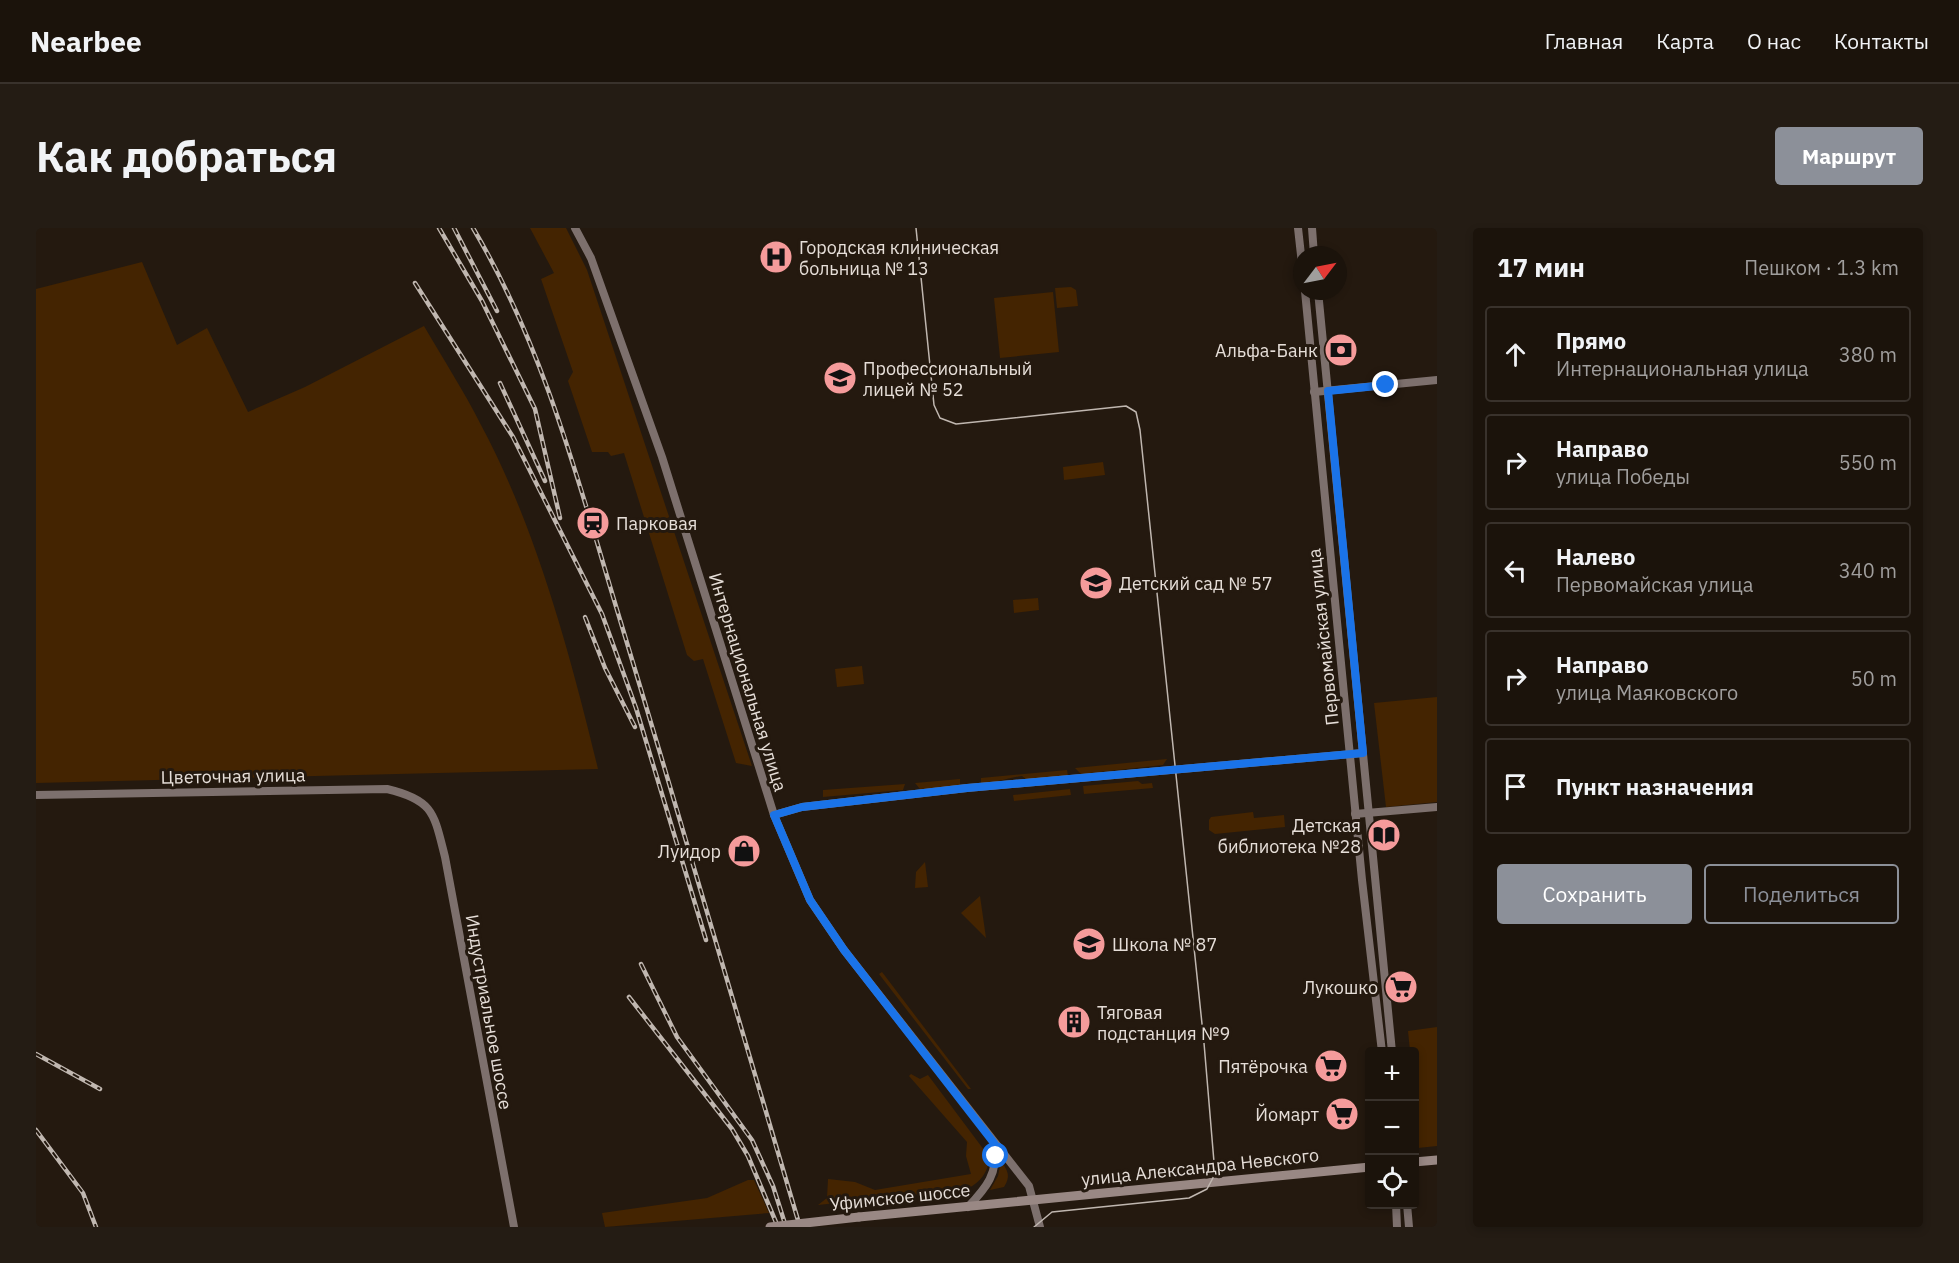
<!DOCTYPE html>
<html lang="ru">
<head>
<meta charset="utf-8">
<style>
  :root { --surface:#1b130b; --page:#241c14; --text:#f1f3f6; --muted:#a09e9d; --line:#39322c; --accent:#8c9099 }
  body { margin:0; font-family:"IBM Plex Sans",sans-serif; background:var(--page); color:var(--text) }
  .controls { position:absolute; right:18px; bottom:18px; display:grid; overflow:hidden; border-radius:6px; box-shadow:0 3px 9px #0003 }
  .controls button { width:54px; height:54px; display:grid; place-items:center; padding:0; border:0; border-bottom:2px solid var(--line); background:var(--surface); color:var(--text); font:30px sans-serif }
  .compass { position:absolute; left:1257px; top:18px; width:54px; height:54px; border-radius:50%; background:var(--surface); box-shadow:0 3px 9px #0003; rotate:58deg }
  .stop { position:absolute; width:18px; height:18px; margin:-14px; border:4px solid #1a73e8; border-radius:50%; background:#fff }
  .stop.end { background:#1a73e8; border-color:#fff; box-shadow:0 2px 6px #0008 }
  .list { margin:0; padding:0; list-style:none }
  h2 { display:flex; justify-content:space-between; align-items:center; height:78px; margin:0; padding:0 24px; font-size:26px }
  h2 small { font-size:20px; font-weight:400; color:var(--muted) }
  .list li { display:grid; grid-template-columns:39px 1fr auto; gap:18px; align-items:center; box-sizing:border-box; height:96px; margin:0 12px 12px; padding:0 12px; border:2px solid var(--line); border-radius:6px }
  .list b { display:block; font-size:22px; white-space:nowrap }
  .list p { margin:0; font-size:20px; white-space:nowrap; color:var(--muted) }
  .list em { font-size:20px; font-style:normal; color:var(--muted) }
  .actions { display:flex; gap:12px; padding:18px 24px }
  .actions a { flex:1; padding:14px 0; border:2px solid var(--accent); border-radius:6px; text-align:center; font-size:21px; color:var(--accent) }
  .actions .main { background:var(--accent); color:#fff }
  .icon { flex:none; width:33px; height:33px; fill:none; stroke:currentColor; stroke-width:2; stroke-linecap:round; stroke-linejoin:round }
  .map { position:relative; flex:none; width:1401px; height:999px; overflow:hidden; border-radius:6px }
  header { display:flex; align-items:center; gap:36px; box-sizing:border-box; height:84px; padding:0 30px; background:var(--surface); border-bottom:2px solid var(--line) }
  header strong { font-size:28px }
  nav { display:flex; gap:33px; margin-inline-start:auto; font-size:21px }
  .intro { display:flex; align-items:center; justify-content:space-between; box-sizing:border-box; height:144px; padding:0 36px }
  h1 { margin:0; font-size:42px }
  .button { padding:15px 27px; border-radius:6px; background:var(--accent); color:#fff; font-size:21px; font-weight:700 }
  main { display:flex; gap:36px; padding:0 36px }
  aside { flex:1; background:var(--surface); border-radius:6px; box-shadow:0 3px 9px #0003 }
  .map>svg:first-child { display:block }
</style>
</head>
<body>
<header>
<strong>Nearbee</strong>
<nav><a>Главная</a><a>Карта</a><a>О нас</a><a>Контакты</a></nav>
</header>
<div class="intro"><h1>Как добраться</h1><a class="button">Маршрут</a></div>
<main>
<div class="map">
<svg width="1401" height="999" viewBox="0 0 1401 999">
  <rect width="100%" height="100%" fill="#24190f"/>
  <!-- green -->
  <g fill="#442401">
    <path d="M 494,0 L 530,0 L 551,42 L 716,538 L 700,535 L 667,431 L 658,433 L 651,427 L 588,225 L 575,228 L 572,224 L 556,224 L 532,153 L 537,144 L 505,51 L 518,45 Z"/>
    <path d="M 106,34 L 141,117 L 171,100 L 212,184 L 269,159 L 388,98 C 407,131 428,163 445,197 C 500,299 535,429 562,541 L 0,555 L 0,61 Z"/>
    <path d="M 1035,59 L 1040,62 L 1042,78 L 1021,80 L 1019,60 Z"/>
    <path d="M 1017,64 L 1023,124 L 964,130 L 958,70 Z"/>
    <path d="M 1067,234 L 1069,247 L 1028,252 L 1027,239 Z"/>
    <path d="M 1002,370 L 1003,382 L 978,385 L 977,372 Z"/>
    <path d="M 826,438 L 828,456 L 801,459 L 799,441 Z"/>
    <path d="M 1401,469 L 1401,574 L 1350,579 L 1338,475 Z"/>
    <path d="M 1131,531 L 1127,537 L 1045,546 L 1039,540 Z"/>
    <path d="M 1031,542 L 1032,548 L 991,552 L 986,548 C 971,550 959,555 945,557 L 945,550 Z"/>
    <path d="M 924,551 L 924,558 L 884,561 L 879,555 Z"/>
    <path d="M 1102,553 L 1106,556 L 1116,555 L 1117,560 L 1048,566 L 1047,558 Z"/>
    <path d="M 869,556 L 867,562 L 787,569 L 787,562 Z"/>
    <path d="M 1034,561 L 1035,567 L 978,573 L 977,567 Z"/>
    <path d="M 1217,584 L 1218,590 L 1248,587 L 1249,599 L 1179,606 L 1173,602 L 1173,592 L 1175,589 Z"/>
    <path d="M 889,634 L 892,659 L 879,660 L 880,644 Z"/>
    <path d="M 944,668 L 950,710 L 925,685 Z"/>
    <path d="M 846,744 L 935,861 L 932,861 L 843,746 Z"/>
    <path d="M 1401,799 L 1401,918 L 1382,920 L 1378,876 L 1378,824 L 1374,823 L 1372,803 Z"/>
    <path d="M 875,846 L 884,851 L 892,847 L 954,930 C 951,945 945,954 931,961 L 782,977 L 791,970 L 792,951 L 819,954 L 839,962 L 935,946 L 930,928 L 931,914 L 873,848 Z"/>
    <path d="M 965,933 C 972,943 975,948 968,959 L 954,962 L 962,948 Z"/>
    <path d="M 712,952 L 718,952 L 733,985 L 569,999 L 566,985 L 671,970 Z"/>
  </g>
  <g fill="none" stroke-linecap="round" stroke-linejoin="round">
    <!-- secondary -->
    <g stroke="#7d706d" stroke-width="8">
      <path d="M 539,0 L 555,30 L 626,229 L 738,587 L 774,672 L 808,722 L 993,958 L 1004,999"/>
      <path d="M 1262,0 L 1266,36"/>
      <path d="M 1276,0 L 1278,27"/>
      <path d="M 1269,63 L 1326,652 L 1346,824"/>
      <path d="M 1282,63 L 1356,824"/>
      <path d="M 1278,164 L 1401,152"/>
      <path d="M 0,567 L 351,561 C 398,572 398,586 409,629 L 478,999"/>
      <path d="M 1319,586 L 1401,579"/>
      <path d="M 738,587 L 766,579 L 931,560 L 1327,525"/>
      <path d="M 1360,976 L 1361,999"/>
      <path d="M 1371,976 L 1373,999"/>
      <path d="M 932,979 C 950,960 963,945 958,917"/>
    </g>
    <!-- primary -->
    <g stroke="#998884" stroke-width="9">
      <path d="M 1378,934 L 1401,932"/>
      <path d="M 823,989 L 1334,939"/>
    </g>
    <!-- tram -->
    <path stroke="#c0b7b0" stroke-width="1.5" d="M 880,0 L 898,177 L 904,190 L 920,196 L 1090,178 L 1100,184 L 1104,202 L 1168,815 L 1179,946 L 1171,961 L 1153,970 L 1016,984 L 998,999"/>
    <!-- rail casing -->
    <g stroke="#c0b7b0" stroke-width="4.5">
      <g id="rail">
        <path d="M 403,0 L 446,73 L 499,181 L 524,290"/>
        <path d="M 418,0 L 461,83"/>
        <path d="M 437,0 C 510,123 544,260 585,395 C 646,596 704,798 764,999"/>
        <path d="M 379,55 L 477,209 L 566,386 L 600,480 L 670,712"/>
        <path d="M 464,155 L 509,253"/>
        <path d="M 549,389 L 569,440 L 599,499"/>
        <path d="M 605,736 L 641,809 L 716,912 L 737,958 L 750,999"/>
        <path d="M 593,769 L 696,901 L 712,928 L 742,999"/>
        <path d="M 0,826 L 64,861"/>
        <path d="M 0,902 L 47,965 L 60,999"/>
      </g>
    </g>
    <!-- rail -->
    <use href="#rail" stroke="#24190f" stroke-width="2" stroke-dasharray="7" stroke-linecap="butt"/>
    <!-- primary-bridge -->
    <path stroke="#998884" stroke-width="9" d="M 734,999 L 823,989"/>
  </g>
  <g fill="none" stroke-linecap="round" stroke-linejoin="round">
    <!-- route -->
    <path stroke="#1a73e8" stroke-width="8" d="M 960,928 L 958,915 L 808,722 L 774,672 L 738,587 L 766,579 L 931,560 L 1327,525 L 1292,163 L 1350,157"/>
  </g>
  <!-- icons -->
  <defs>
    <g id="hospital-disc" transform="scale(1.725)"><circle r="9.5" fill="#f59b9b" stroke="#24190f"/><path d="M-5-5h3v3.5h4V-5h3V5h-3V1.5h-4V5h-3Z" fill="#111"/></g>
    <g id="bank-disc" transform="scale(1.725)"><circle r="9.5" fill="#f59b9b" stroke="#24190f"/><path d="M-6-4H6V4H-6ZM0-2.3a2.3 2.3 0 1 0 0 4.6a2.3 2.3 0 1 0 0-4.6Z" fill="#111"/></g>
    <g id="university-disc" transform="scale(1.725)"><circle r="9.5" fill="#f59b9b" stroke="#24190f"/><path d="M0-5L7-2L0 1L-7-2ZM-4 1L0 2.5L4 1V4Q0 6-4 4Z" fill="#111"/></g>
    <g id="station-disc" transform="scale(1.725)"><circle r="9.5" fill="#f59b9b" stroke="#24190f"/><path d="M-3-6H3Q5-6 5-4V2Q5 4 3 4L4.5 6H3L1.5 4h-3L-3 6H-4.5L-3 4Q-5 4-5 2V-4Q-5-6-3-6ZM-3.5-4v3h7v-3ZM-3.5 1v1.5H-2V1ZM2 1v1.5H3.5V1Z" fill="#111"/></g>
    <g id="school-disc" transform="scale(1.725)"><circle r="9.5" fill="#f59b9b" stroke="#24190f"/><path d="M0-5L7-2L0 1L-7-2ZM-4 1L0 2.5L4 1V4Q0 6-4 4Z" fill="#111"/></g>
    <g id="library-disc" transform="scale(1.725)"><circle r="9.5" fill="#f59b9b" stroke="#24190f"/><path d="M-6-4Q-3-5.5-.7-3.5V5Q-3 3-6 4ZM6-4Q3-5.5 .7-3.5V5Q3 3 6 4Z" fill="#111"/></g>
    <g id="shop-disc" transform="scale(1.725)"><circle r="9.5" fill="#f59b9b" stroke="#24190f"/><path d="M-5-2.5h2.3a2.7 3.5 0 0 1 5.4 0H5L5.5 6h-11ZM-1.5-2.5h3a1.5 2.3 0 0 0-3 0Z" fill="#111"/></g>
    <g id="supermarket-disc" transform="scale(1.725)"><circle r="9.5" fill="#f59b9b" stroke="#24190f"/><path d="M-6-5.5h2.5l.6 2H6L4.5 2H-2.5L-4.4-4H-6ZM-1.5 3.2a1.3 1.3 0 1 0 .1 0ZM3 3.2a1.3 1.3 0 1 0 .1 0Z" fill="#111"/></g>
    <g id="building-disc" transform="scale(1.725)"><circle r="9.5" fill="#f59b9b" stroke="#24190f"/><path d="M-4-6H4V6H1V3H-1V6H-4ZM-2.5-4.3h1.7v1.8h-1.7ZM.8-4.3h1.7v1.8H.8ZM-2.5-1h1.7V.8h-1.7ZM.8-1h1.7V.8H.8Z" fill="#111"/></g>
  </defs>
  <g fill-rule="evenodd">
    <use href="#hospital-disc" x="740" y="29"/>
    <use href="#bank-disc" x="1305" y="122"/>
    <use href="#university-disc" x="804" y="150"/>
    <use href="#station-disc" x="557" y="295"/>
    <use href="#school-disc" x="1060" y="355"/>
    <use href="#library-disc" x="1348" y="607"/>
    <use href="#shop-disc" x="708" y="623"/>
    <use href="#school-disc" x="1053" y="716"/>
    <use href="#supermarket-disc" x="1365" y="759"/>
    <use href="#building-disc" x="1038" y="794"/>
    <use href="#supermarket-disc" x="1295" y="838"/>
    <use href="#supermarket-disc" x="1306" y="886"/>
  </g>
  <g text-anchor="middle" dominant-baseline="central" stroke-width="6" stroke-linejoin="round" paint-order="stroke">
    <!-- poi labels -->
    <g font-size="18" fill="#e6ded8" stroke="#24190f" text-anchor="start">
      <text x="763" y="19">Городская клиническая<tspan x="763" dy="21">больница № 13</tspan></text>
      <text x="1282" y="122" text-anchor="end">Альфа-Банк</text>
      <text x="827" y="140">Профессиональный<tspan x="827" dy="21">лицей № 52</tspan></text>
      <text x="580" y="295">Парковая</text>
      <text x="1083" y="355">Детский сад № 57</text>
      <text x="1325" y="597" text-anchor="end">Детская<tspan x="1325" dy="21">библиотека №28</tspan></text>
      <text x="685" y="623" text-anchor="end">Луидор</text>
      <text x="1076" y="716">Школа № 87</text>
      <text x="1342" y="759" text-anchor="end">Лукошко</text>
      <text x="1061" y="784">Тяговая<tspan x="1061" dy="21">подстанция №9</tspan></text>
      <text x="1272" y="838" text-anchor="end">Пятёрочка</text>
      <text x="1283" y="886" text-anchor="end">Йомарт</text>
    </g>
    <!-- street labels -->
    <g font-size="18" fill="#e6ded8" stroke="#24190f">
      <text transform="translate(1287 409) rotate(-96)">Первомайская улица</text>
      <text transform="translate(712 454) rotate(73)">Интернациональная улица</text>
      <text transform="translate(197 548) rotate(-1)">Цветочная улица</text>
      <text transform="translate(453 784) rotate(80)">Индустриальное шоссе</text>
      <text transform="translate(1164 939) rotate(-6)">улица Александра Невского</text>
      <text transform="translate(864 969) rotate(-6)">Уфимское шоссе</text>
    </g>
  </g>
</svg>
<div class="controls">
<button>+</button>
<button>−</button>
<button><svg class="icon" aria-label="locate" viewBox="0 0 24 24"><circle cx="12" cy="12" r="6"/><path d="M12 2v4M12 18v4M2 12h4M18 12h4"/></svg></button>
</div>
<svg class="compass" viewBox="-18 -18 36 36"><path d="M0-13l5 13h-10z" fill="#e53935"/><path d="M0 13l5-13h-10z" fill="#a09e9d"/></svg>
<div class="stop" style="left:960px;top:928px"></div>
<div class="stop end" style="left:1350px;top:157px"></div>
</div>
<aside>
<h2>17 мин<small>Пешком · 1.3 km</small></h2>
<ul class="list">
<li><svg class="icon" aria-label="ahead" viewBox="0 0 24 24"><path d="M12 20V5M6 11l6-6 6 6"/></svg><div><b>Прямо</b><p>Интернациональная улица</p></div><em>380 m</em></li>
<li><svg class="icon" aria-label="right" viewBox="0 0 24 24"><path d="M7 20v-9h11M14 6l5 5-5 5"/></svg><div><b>Направо</b><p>улица Победы</p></div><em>550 m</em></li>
<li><svg class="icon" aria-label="left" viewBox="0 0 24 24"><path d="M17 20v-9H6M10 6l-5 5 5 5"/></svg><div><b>Налево</b><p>Первомайская улица</p></div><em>340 m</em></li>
<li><svg class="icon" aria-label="right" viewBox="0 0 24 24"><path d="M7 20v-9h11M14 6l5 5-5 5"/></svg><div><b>Направо</b><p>улица Маяковского</p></div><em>50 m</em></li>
<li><svg class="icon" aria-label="arrive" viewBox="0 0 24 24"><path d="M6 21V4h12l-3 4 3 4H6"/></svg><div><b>Пункт назначения</b></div></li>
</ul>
<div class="actions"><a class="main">Сохранить</a><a>Поделиться</a></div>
</aside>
</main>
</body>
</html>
